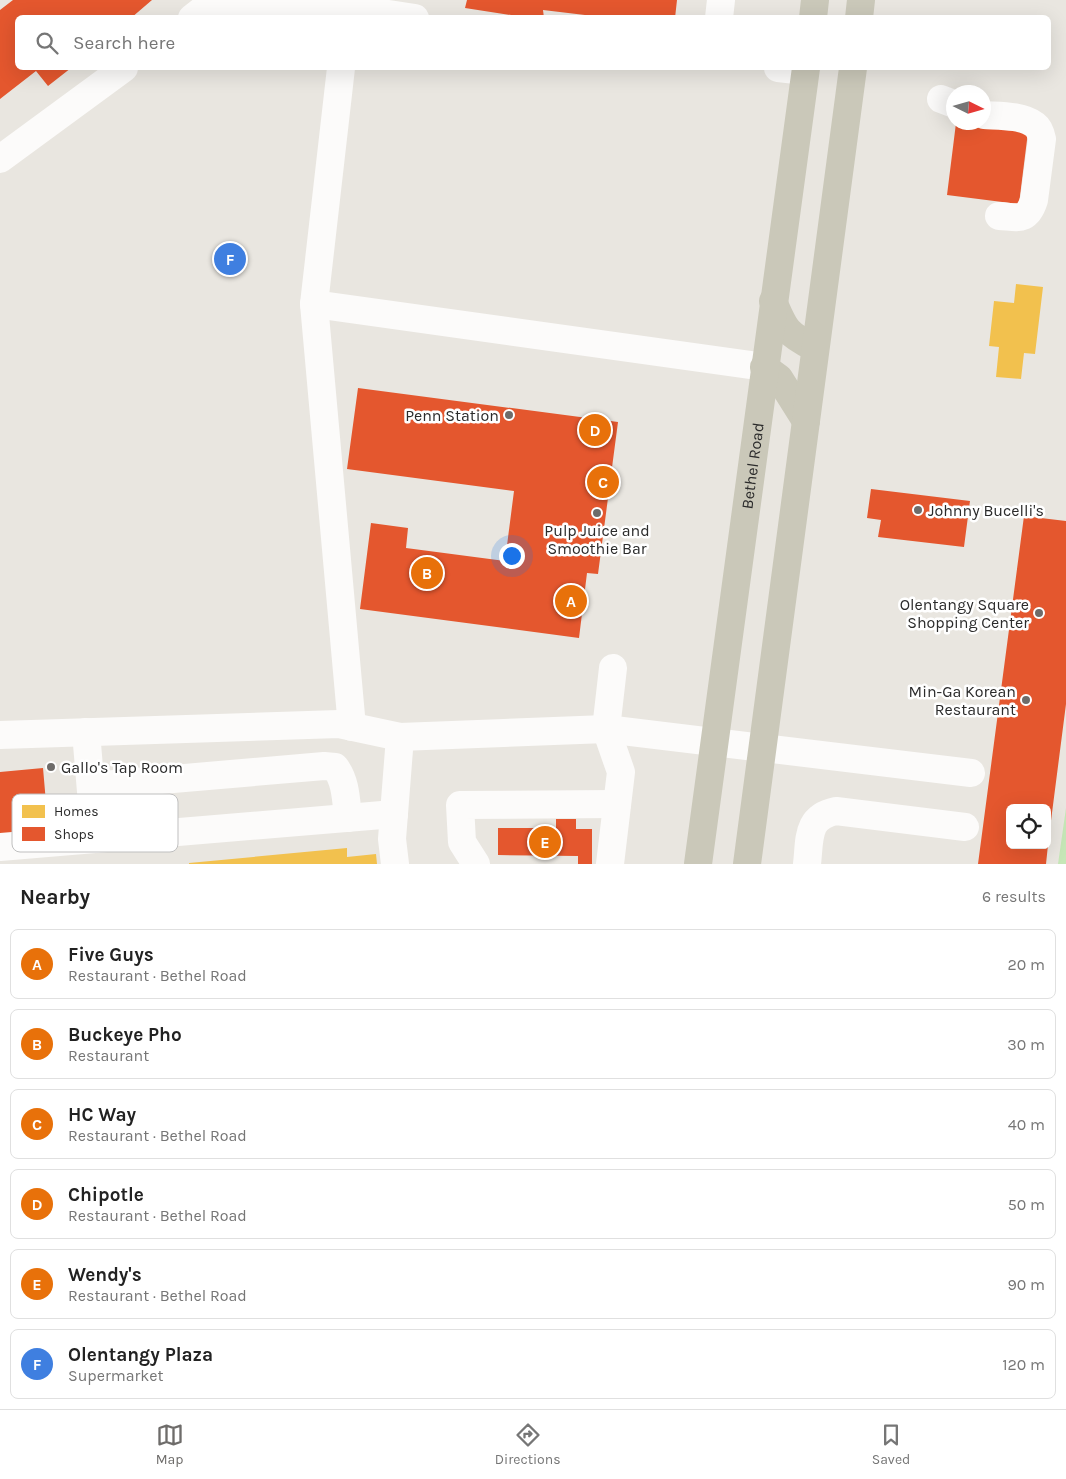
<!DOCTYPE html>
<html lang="en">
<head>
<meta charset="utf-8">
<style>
  :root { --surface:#fff; --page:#f2f2f2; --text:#222; --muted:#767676; --line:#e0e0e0; --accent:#6e6c6a }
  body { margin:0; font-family:Karla,sans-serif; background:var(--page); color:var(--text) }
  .controls { position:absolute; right:15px; bottom:15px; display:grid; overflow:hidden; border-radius:8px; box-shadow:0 5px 20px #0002 }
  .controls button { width:45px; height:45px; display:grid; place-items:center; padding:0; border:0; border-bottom:1px solid var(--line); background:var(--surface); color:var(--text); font:25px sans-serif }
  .compass { position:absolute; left:946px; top:85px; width:45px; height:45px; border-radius:50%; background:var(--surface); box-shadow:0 5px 20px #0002; rotate:95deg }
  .you { position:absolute; left:511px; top:555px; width:18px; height:18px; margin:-12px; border:4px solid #fff; border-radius:50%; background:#1a73e8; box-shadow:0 0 0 8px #1a73e833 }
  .badge { display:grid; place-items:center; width:32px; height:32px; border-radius:50%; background:var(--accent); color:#fff; font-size:16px; font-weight:700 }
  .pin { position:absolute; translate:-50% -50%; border:2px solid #fff; box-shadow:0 1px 5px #0006 }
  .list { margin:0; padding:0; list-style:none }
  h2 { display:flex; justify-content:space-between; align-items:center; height:65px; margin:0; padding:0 20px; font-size:21px }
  h2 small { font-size:16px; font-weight:400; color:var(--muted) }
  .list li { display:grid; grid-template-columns:32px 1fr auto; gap:15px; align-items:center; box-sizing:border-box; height:70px; margin:0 10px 10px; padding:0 10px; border:1px solid var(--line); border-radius:8px }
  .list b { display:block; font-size:19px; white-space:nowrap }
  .list p { margin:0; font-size:16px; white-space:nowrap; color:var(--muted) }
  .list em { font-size:16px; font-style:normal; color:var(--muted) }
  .icon { flex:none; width:28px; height:28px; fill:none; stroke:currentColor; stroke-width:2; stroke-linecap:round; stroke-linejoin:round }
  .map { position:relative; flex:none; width:1066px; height:864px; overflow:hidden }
  .search { position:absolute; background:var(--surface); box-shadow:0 5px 20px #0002; left:15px; right:15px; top:15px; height:55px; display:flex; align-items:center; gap:12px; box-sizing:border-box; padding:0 18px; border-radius:8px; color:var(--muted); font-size:19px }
  .sheet { height:545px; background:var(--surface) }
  nav { display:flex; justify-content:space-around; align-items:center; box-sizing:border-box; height:70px; border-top:1px solid var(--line); background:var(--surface); font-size:14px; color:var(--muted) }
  nav a { display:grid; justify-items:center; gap:2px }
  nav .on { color:var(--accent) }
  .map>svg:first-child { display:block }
</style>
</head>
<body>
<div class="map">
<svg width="1066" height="864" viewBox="0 0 1066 864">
  <rect width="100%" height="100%" fill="#e9e6e0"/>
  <!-- green -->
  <path fill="#c6e7b7" d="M 1066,808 L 1066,864 L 1058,864 Z"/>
  <!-- homes -->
  <g fill="#f2c14e">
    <path d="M 1016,284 L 1043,287 L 1035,354 L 1024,353 L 1021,379 L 996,377 L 999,347 L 989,346 L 994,301 L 1014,303 Z"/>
    <path d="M 347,848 L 347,857 L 376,854 L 377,864 L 189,864 L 189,863 Z"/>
  </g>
  <!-- shops -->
  <g fill="#e4572e">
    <path d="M 13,0 L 152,0 L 131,18 L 18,18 L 18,68 L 71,68 L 48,86 L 36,71 L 0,99 L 0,10 Z"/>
    <path d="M 467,0 L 677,0 L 675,18 L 610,18 L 543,10 L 544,18 L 530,18 L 465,8 Z"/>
    <path d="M 956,123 L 1028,132 L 1019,204 L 947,195 Z"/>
    <path d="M 358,388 L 618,422 L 598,574 L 587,573 L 579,638 L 360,609 L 371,523 L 408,528 L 406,548 L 505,561 L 514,491 L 347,469 Z"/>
    <path d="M 871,489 L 970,501 L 964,547 L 878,537 L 881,520 L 867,518 Z"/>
    <path d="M 1024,516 L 1066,521 L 1066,704 L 1048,844 L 1047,808 L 1010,808 L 1010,845 L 1048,845 L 1046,864 L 978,864 Z"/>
    <path d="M 43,768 L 47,814 L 39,815 L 41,834 L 0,838 L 0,772 Z"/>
    <path d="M 556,819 L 576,819 L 576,829 L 592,829 L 592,864 L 578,864 L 578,856 L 498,855 L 498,828 L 556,828 Z"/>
  </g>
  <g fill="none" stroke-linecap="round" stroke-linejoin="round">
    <!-- minor -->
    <g stroke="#fcfbfa" stroke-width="28">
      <path d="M 348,8 L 415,18"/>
      <path d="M 192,18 L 205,8 L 348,8 L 346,18"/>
      <path d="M 719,18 L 721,0"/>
      <path d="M 341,68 L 314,304 L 352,727"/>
      <path d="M 778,68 L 805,71"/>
      <path d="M 941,99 L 954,104"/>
      <path d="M 984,115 C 999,116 1022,115 1035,125 C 1039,128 1041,134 1042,139 L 1034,200 C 1027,222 1018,217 999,216"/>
      <path d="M 0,159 L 124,68"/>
      <path d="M 314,304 L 764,367"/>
      <path d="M 86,732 L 95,839"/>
      <path d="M 0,735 L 339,724 L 400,737 L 606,729 L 971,773"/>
      <path d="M 91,786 L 324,766 L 335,767 C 346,781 346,800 348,818"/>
      <path d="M 0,847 L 394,814"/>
      <path d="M 395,864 L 392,839 L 400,737"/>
      <path d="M 476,864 L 462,842 L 460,805 L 617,804"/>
      <path d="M 610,864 L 621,772 L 606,729 L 613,668"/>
      <path d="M 807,864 C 810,839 806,817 836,811 L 965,827"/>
    </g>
    <!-- major -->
    <g stroke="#cac8b9" stroke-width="28">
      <path d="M 813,18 L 815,0"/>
      <path d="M 859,18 L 861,0"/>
      <path d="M 773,301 C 785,330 787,334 815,348"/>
      <path d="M 764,367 L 779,378 L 806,421"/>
      <path id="s1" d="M 698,864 L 806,68"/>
      <path d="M 747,864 L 853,68"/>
    </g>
  </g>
  <!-- markers -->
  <g fill="#6e6c6a" stroke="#fff" stroke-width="2">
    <circle cx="509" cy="415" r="5"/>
    <circle cx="918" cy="510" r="5"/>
    <circle cx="597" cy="513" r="5"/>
    <circle cx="1039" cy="613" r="5"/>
    <circle cx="1026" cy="700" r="5"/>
    <circle cx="51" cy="767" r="5"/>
  </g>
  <g text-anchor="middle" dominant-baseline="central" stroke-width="5" stroke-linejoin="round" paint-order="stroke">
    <!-- poi labels -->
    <g font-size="16" fill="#2b2b2b" stroke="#fff" text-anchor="end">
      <text x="499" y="415">Penn Station</text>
      <text x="928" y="510" text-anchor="start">Johnny Bucelli's</text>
      <text x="597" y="530" text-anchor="middle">Pulp Juice and<tspan x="597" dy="18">Smoothie Bar</tspan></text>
      <text x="1029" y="604">Olentangy Square<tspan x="1029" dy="18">Shopping Center</tspan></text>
      <text x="1016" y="691">Min-Ga Korean<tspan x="1016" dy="18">Restaurant</tspan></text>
      <text x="61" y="767" text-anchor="start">Gallo's Tap Room</text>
    </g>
    <!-- street labels -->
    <g font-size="16" fill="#2b2b2b" stroke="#fff">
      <text stroke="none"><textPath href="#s1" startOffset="402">Bethel Road</textPath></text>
    </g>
  </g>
  <!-- legend -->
  <rect x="12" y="794" width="166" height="58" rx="8" fill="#fff" stroke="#bfbfbf" stroke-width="1"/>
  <rect x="22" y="805" width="23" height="13" fill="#f2c14e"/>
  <rect x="22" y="827" width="23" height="14" fill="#e4572e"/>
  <g font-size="14" fill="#2b2b2b">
    <text x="54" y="816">Homes</text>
    <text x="54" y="839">Shops</text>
  </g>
</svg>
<div class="controls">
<button><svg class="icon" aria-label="locate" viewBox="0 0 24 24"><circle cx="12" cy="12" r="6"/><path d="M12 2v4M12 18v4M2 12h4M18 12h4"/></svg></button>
</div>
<svg class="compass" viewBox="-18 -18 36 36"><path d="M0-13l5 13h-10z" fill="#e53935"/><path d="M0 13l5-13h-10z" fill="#767676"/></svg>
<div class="you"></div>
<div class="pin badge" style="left:571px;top:601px;background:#e8710a">A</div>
<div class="pin badge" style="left:427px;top:573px;background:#e8710a">B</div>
<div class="pin badge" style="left:603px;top:482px;background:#e8710a">C</div>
<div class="pin badge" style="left:595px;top:430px;background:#e8710a">D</div>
<div class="pin badge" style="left:545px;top:842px;background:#e8710a">E</div>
<div class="pin badge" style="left:230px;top:259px;background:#3f7fe0">F</div>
<div class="search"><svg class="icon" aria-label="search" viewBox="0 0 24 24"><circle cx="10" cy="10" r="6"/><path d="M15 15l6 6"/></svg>Search here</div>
</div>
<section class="sheet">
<h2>Nearby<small>6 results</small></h2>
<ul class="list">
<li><span class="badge" style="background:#e8710a">A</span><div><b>Five Guys</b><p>Restaurant · Bethel Road</p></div><em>20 m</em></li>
<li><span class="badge" style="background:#e8710a">B</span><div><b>Buckeye Pho</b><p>Restaurant</p></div><em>30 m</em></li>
<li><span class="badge" style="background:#e8710a">C</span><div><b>HC Way</b><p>Restaurant · Bethel Road</p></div><em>40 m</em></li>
<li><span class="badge" style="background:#e8710a">D</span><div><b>Chipotle</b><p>Restaurant · Bethel Road</p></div><em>50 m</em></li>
<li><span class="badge" style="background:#e8710a">E</span><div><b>Wendy's</b><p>Restaurant · Bethel Road</p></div><em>90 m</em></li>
<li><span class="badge" style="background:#3f7fe0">F</span><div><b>Olentangy Plaza</b><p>Supermarket</p></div><em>120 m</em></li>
</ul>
</section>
<nav>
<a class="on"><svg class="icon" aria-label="map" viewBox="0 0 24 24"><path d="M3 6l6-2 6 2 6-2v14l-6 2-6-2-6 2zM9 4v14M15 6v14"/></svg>Map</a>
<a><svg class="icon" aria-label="directions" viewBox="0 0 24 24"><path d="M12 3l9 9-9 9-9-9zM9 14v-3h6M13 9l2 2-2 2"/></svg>Directions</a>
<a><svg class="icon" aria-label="saved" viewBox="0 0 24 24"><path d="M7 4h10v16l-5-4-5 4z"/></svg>Saved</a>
</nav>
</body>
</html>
